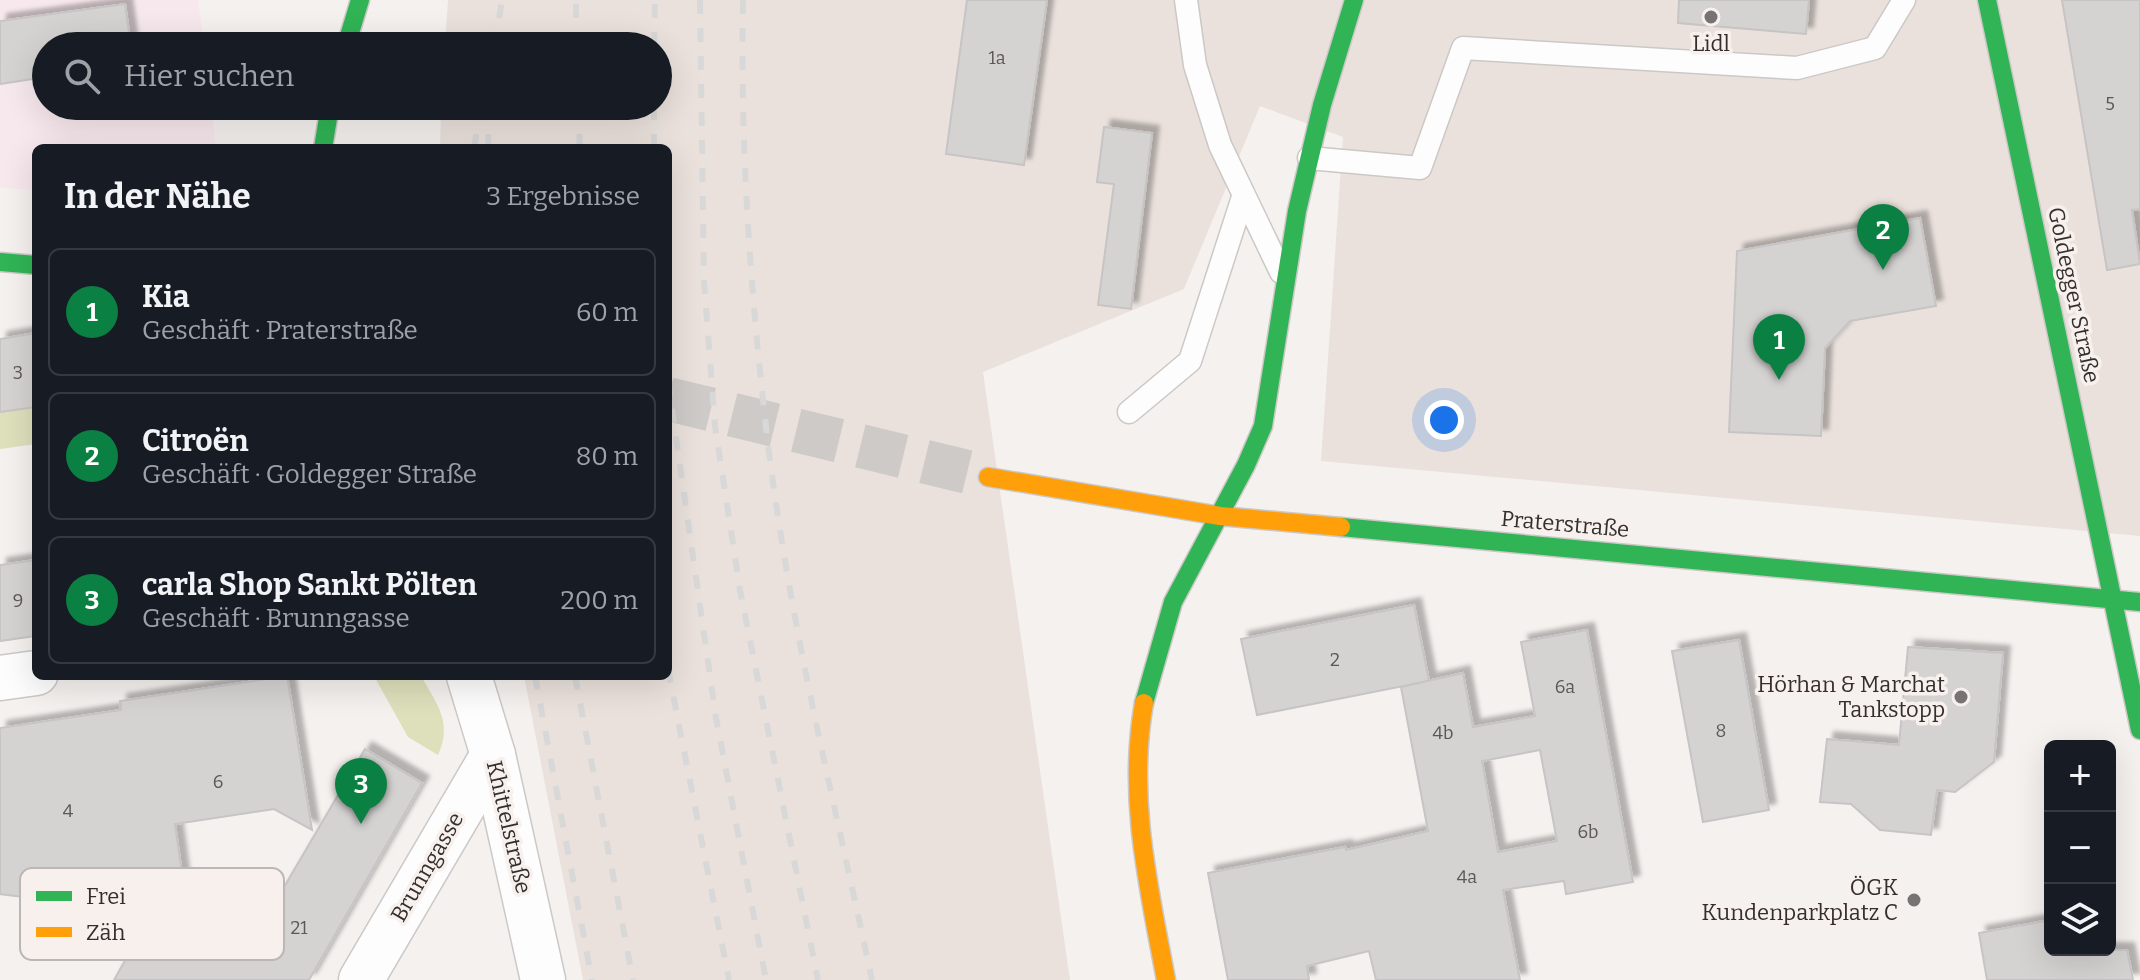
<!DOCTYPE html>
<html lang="de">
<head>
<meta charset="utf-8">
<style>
  :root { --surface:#171b24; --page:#20242c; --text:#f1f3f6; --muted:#9ea1a6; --line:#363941; --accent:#0b8043 }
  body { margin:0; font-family:Bitter,serif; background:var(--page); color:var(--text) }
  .controls { position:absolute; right:24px; bottom:24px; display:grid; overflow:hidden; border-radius:12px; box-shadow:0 8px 32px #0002 }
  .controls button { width:72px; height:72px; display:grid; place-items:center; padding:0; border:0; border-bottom:2px solid var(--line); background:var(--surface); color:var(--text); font:40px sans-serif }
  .you { position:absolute; left:1444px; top:420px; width:28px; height:28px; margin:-20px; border:6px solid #fff; border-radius:50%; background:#1a73e8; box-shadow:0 0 0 12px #1a73e833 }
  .badge { display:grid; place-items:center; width:52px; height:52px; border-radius:50%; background:var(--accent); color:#fff; font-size:26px; font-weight:700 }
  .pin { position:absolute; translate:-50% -66px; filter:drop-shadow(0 2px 4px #0008) }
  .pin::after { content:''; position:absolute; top:42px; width:28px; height:24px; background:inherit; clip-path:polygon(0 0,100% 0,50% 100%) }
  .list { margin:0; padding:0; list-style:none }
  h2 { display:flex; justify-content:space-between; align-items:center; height:104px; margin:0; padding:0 32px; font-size:34px }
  h2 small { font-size:26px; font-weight:400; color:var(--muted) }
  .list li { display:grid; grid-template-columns:52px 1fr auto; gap:24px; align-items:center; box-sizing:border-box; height:128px; margin:0 16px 16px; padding:0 16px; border:2px solid var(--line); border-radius:12px }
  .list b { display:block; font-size:30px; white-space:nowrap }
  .list p { margin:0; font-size:26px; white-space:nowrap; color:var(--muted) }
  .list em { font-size:26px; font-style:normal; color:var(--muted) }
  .icon { flex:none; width:44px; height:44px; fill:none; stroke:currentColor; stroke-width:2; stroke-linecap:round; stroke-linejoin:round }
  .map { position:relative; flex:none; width:2140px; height:980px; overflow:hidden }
  .search { position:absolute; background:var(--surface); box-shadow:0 8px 32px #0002; left:32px; top:32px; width:640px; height:88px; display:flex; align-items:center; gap:20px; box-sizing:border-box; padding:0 28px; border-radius:44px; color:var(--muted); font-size:30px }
  .panel { position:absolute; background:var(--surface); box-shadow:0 8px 32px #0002; left:32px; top:144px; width:640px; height:536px; border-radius:12px }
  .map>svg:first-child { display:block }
</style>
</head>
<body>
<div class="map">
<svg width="2140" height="980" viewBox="0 0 2140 980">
  <defs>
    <filter id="shadow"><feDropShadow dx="7" dy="-7" stdDeviation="2" flood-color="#0004"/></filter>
  </defs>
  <rect width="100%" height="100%" fill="#f5f1ef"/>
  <!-- built -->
  <path fill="#eae1dc" d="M 448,0 L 2140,0 L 2140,536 L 1321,461 L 1343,137 L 1260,106 L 1184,289 L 983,372 L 1070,980 L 583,980 L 524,676 L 668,676 L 668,148 L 440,148 L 441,106 L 658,106 L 658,46 L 445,46 Z"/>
  <!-- education -->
  <path fill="#f7e8ed" d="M 0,0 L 198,0 L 204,46 L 46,46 L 46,106 L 211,106 L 216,148 L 36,148 L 36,190 L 0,188 Z"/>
  <!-- green -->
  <g fill="#dedfbb">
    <path d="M 36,407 L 36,444 L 0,449 L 0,412 Z"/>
    <path d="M 374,676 L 421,676 C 437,704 453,723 438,755 L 408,737 Z"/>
  </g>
  <!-- building -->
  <g fill="#d5d2d2" stroke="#c6c4c4" stroke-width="2" fill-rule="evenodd" filter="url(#shadow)">
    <path d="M 967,0 L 1047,0 L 1024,165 L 946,154 Z"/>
    <path d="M 1679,0 L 1809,0 L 1806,34 L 1678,23 Z"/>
    <path d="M 2062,0 L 2140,0 L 2140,209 L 2132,210 L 2140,264 L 2107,270 Z"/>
    <path d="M 125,4 L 131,46 L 46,46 L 46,77 L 0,84 L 0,21 Z"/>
    <path d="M 1104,127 L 1152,133 L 1131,309 L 1098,305 L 1114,184 L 1097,182 Z"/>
    <path d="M 1920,218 L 1936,306 L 1850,321 L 1825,348 L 1821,436 L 1729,432 L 1737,251 Z"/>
    <path d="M 36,333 L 36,407 L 0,412 L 0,339 Z"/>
    <path d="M 36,560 L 36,636 L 0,641 L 0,565 Z"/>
    <path d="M 1414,605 L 1429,681 L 1257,715 L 1241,639 Z"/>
    <path d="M 1587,630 L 1633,882 L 1566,894 L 1564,881 L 1503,890 L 1520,980 L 1376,980 L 1369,951 L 1307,966 L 1309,980 L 1228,980 L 1208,873 L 1345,847 L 1346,850 L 1428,831 L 1401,687 L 1463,673 L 1473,727 L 1535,716 L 1521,642 ZM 1540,750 L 1557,841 L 1498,852 L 1482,761 Z"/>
    <path d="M 1739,640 L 1769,810 L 1703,822 L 1672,651 Z"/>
    <path d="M 1908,647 L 2003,653 L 1994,762 L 1955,792 L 1937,790 L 1931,835 L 1880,830 L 1851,804 L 1820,802 L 1827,739 L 1899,745 Z"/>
    <path d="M 287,676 L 312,830 L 274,809 L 175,824 L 183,882 L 260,928 L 365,749 L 422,783 L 309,980 L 114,980 L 152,913 L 0,894 L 0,728 L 121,710 L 120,701 Z"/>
    <path d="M 2050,920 L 2050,950 L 2127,950 L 2133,980 L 1987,980 L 1979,933 Z"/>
  </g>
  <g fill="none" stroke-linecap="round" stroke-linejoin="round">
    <!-- secondary-tunnel -->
    <path stroke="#cecac8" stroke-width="44" stroke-dasharray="44 22" stroke-linecap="butt" d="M 668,399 L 988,477"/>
    <!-- lane casing -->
    <g stroke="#cbc8c6" stroke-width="25">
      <g id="lane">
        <path d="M 1186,0 L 1195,65 L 1220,145 L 1281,272"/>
        <path d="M 1309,158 L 1420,168 L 1463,48 L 1797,68 L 1875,48 L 1904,0"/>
        <path d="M 1129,412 L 1190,361 L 1243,197"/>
      </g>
    </g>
    <!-- street casing -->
    <g stroke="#cbc8c6" stroke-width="47">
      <g id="street">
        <path d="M 469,676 L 493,755 L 543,980"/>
        <path d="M 0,678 L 36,673"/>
        <path d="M 361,980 L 493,755"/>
      </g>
    </g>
    <!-- fast casing -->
    <g stroke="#cbc8c6" stroke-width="21">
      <g id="fast">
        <path d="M 1987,0 L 2140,730"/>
        <path d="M 346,46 L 360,0"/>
        <path d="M 323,148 L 330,106"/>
        <path d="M 0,262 L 36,265"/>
        <path d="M 1341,527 L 2140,602"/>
        <path d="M 1144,703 L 1173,602 L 1246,465 L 1263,426 L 1297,211 L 1322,105 L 1354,0"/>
      </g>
    </g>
    <!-- slow casing -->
    <g stroke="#cbc8c6" stroke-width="21">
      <g id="slow">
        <path d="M 988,477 L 1220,516 L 1341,527"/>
        <path d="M 1144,703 C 1127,798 1149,888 1166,980"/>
      </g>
    </g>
    <!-- lane -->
    <use href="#lane" stroke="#fefdfd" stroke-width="22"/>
    <!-- street -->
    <use href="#street" stroke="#fefdfd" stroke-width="44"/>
    <!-- fast -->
    <use href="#fast" stroke="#30b455" stroke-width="18"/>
    <!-- slow -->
    <use href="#slow" stroke="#ff9f0a" stroke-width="18"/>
    <!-- rail -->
    <g stroke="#d9d8d8" stroke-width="6" stroke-dasharray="14 14" stroke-linecap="butt">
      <path d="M 700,0 L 704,281 L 715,426 L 740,590 L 818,980"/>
      <path d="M 743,0 C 740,151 751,303 769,452 C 791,630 835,805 872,980"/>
      <path d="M 495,46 L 502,0"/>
      <path d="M 576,46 L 576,0"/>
      <path d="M 654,46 L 655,0"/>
      <path d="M 578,106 L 580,148"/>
      <path d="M 474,148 L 481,106"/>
      <path d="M 488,148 L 489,108"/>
      <path d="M 654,148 L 654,106"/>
      <path d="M 668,381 L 716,718 L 766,980"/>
      <path d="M 668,669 L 729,980"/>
      <path d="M 535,676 L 592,980"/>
      <path d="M 575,676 L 633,980"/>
    </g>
  </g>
  <!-- markers -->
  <g fill="#767372" stroke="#f7f0ed" stroke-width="3">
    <circle cx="1711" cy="17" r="8"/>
    <circle cx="1961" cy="697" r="8"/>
    <circle cx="1914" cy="900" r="8"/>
  </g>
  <g text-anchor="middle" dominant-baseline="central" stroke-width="7" stroke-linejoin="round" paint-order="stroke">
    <!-- number labels -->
    <g font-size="18" fill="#5b5857">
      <text x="997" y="58">1a</text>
      <text x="2110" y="104">5</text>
      <text x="18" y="373">3</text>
      <text x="18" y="601">9</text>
      <text x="1335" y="660">2</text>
      <text x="1565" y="687">6a</text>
      <text x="1721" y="731">8</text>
      <text x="1443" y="733">4b</text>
      <text x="218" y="782">6</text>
      <text x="68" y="811">4</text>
      <text x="1588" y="832">6b</text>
      <text x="1467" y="877">4a</text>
      <text x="299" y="928">21</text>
    </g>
    <!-- poi labels -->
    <g font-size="22" fill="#322f2e" stroke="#f7f0ed" text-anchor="end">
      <text x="1711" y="43" text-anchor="middle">Lidl</text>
      <text x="1945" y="684">Hörhan &amp; Marchat<tspan x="1945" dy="25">Tankstopp</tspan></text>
      <text x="1898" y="887">ÖGK<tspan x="1898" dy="25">Kundenparkplatz C</tspan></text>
    </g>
    <!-- street labels -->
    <g font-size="22" fill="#322f2e" stroke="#f7f0ed">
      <text transform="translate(2074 295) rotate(78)">Goldegger Straße</text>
      <text transform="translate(1565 524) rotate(5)">Praterstraße</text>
      <text transform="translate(509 827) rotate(77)">Khittelstraße</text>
      <text transform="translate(427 867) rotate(-60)">Brunngasse</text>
    </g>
  </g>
  <!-- legend -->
  <rect x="20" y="868" width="264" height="92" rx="12" fill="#f7f0ed" stroke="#bcb6b4" stroke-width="2"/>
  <rect x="36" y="891" width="36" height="10" fill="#30b455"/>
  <rect x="36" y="927" width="36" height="10" fill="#ff9f0a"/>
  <g font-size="22" fill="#322f2e">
    <text x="86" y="904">Frei</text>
    <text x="86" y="940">Zäh</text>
  </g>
</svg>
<div class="controls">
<button>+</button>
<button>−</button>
<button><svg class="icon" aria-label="layers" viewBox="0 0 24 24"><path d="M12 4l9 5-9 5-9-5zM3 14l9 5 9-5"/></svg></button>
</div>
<div class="you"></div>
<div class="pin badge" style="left:1779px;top:380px">1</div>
<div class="pin badge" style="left:1883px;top:270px">2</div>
<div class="pin badge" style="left:361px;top:824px">3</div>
<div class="search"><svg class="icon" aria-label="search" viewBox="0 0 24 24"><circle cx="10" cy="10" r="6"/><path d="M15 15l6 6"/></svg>Hier suchen</div>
<section class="panel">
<h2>In der Nähe<small>3 Ergebnisse</small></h2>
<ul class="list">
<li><span class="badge">1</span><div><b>Kia</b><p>Geschäft · Praterstraße</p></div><em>60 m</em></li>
<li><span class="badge">2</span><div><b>Citroën</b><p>Geschäft · Goldegger Straße</p></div><em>80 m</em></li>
<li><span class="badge">3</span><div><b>carla Shop Sankt Pölten</b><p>Geschäft · Brunngasse</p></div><em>200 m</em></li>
</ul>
</section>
</div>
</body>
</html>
